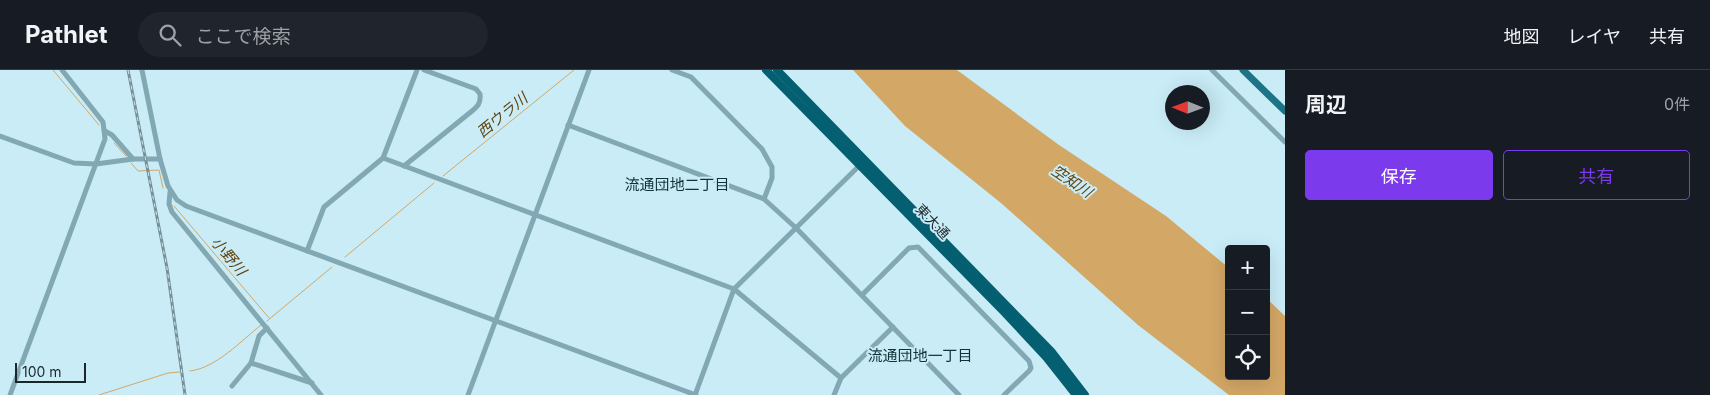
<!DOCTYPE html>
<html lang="ja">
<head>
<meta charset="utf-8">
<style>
  :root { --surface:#171b24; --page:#20242c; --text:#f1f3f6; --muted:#9ea1a6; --line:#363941; --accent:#7c3aed }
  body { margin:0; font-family:Inter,"Noto Sans JP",sans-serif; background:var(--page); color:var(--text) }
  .controls { position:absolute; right:15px; bottom:15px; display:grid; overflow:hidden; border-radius:5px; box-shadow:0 5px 20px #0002 }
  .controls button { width:45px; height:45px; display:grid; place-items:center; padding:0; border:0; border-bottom:1px solid var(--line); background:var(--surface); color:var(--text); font:25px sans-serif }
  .compass { position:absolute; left:1165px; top:15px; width:45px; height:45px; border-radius:50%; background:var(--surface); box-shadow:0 5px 20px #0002; rotate:271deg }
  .scale { position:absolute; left:15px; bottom:12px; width:71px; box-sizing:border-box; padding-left:5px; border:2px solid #1a272b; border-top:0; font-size:14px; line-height:18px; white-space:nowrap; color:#1a272b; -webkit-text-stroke:4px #c9ecf6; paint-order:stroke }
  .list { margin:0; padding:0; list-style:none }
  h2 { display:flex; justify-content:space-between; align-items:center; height:65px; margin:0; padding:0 20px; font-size:21px }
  h2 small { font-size:16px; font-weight:400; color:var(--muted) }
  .actions { display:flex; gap:10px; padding:15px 20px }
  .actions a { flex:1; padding:11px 0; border:1px solid var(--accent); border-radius:5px; text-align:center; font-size:18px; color:var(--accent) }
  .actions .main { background:var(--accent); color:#fff }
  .icon { flex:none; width:28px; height:28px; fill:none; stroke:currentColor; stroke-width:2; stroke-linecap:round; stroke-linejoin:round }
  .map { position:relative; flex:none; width:1285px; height:325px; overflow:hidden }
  header { display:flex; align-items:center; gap:30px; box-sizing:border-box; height:70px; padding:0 25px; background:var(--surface); border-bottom:1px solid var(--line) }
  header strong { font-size:24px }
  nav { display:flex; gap:28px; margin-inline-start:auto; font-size:18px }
  .search { width:350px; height:45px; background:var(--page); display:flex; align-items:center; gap:12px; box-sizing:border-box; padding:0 18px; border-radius:28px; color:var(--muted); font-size:19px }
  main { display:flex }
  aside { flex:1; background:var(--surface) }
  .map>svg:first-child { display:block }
</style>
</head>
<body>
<header>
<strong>Pathlet</strong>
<div class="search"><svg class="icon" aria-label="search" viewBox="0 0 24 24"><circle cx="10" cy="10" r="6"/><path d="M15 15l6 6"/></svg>ここで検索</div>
<nav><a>地図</a><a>レイヤ</a><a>共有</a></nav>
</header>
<main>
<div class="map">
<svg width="1285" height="325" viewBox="0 0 1285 325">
  <rect width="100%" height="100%" fill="#c9ecf6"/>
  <!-- water -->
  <path fill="#d3a766" d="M 853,0 L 957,0 L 1059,75 L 1166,146 L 1229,198 L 1229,306 L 1266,306 L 1266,228 L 1285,246 L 1285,325 L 1229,325 L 1138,255 L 1001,133 L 905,56 Z"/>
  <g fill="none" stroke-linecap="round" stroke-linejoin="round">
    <!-- stream -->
    <g stroke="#d3a766" stroke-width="1">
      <path d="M 53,0 L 99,55"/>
      <path d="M 114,73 L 126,86"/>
      <path d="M 131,93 L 138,101 L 159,100 L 163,118"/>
      <path d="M 443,106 L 574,0"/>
      <path d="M 174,136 L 269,248"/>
      <path d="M 345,187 L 434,113"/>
      <path d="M 267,251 L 332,197"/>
      <path d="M 190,301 C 216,298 241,271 261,255"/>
      <path d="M 99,325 L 168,303 L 180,302"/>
    </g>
    <!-- minor -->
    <g stroke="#82a8b3" stroke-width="5">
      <path d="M 142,0 L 160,89 L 168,116 L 177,130 L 186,136 L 696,325"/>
      <path d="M 672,0 L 691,7 L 762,79 L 772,97 L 772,108 L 764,129"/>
      <path d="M 1212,0 L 1285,72"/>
      <path d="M 568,55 L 764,129 L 796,158 L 959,325"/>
      <path d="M 105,61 L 112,65 L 133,89"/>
      <path d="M 0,66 L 74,93 L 96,94 L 133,89 L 160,89"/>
      <path d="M 383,88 L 734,219 L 841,308"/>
      <path d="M 404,96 L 472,41 C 478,36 481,33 480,24 L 476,19 L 424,0"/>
      <path d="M 170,122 L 169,134 L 172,142 L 321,325"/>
      <path d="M 307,181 L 324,137 L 383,88 L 417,0"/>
      <path d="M 862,225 L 909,178 L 918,177 L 1029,291 L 1031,298 L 1029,301 L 1004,325"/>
      <path d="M 251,293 L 312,313"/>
      <path d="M 232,316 L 251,293 L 259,266 L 267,258"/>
      <path d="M 10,325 L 105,69 L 103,52 L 62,0"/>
      <path d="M 468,325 L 589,0"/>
      <path d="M 695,325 L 734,219 L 862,93"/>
      <path d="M 834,325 L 841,308 L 893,257"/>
    </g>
    <!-- major -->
    <path stroke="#1d7487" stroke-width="7" d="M 1243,0 L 1285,41"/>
    <!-- highway -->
    <g stroke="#045f70" stroke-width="8">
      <path d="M 766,0 L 1005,243 L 1046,287 L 1076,325"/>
      <path d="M 777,0 L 1051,281 L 1085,325"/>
    </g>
    <!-- rail casing -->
    <g stroke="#779097" stroke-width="3">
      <path id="rail" d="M 128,0 L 167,198 L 185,325"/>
    </g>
    <!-- rail -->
    <use href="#rail" stroke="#c9ecf6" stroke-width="1" stroke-dasharray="4" stroke-linecap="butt"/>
  </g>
  <g text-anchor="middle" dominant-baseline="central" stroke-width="4" stroke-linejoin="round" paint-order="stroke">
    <!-- street labels -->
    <g font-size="14" fill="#1a272b" stroke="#c9ecf6">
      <text transform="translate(933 151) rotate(46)">東大通</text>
    </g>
    <!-- water labels -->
    <g font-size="15" font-style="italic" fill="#5f410d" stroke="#c9ecf6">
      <text transform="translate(502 45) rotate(-39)">西ウラ川</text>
      <text transform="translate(1072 111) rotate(34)">空知川</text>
      <text transform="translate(229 186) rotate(50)">小野川</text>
    </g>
    <!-- neighbourhood labels -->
    <g font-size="15" fill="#123239" stroke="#c9ecf6">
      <text x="677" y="114">流通団地二丁目</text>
      <text x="920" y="285">流通団地一丁目</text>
    </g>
  </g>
</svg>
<div class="controls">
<button>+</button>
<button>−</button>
<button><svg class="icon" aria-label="locate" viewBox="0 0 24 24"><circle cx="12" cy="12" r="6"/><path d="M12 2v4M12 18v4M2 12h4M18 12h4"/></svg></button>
</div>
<svg class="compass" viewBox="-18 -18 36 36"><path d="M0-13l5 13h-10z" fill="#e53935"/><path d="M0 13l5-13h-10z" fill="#9ea1a6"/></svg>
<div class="scale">100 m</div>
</div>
<aside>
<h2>周辺<small>0件</small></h2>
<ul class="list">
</ul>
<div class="actions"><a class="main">保存</a><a>共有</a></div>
</aside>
</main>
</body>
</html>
